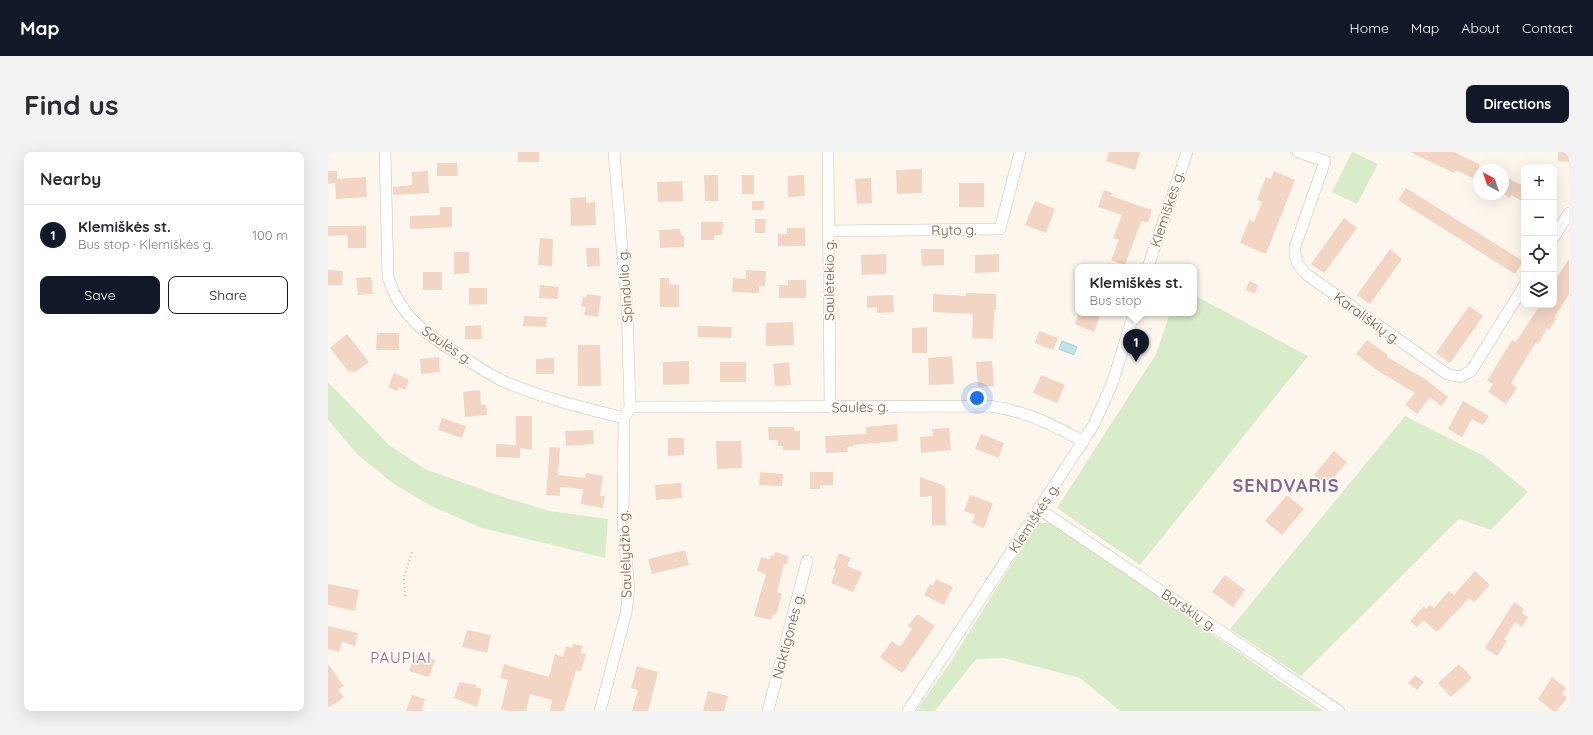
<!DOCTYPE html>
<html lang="en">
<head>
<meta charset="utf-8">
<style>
  :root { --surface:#fff; --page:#f2f2f3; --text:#2b2b33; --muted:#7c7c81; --line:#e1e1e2; --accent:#111827 }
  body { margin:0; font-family:Quicksand,sans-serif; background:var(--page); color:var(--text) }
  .controls { position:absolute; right:12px; top:12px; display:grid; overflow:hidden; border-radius:8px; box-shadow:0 4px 16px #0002 }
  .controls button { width:36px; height:36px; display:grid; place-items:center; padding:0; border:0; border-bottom:1px solid var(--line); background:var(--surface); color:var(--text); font:20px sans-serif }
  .compass { position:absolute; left:1145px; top:12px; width:36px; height:36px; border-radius:50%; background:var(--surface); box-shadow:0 4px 16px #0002; rotate:320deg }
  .you { position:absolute; left:649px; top:246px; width:14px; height:14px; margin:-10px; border:3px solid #fff; border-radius:50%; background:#1a73e8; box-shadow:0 0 0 6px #1a73e833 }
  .badge { display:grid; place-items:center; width:26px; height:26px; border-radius:50%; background:var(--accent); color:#fff; font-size:13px; font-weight:700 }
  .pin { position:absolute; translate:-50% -33px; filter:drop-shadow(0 1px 2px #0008) }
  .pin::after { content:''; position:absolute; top:21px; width:14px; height:12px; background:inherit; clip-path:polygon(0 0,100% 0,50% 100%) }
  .popup { position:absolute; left:747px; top:112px; width:122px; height:52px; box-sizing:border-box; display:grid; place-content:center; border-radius:8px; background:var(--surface); filter:drop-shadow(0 1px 3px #0005); font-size:13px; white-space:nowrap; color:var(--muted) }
  .popup b { font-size:15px; color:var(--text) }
  .popup::after { content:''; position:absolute; left:50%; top:100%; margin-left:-8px; border:8px solid transparent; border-top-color:var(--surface) }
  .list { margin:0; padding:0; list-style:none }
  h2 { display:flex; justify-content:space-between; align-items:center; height:52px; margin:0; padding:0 16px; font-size:17px }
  h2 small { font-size:13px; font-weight:400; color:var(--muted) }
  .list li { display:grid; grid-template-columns:26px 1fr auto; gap:12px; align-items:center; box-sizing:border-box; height:60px; padding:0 16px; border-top:1px solid var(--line) }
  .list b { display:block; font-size:15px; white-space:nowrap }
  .list p { margin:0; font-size:13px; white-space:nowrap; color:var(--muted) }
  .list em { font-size:13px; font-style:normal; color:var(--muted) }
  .actions { display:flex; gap:8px; padding:12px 16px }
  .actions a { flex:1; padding:9px 0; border:1px solid var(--accent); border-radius:8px; text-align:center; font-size:14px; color:var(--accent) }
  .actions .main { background:var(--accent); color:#fff }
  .icon { flex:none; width:22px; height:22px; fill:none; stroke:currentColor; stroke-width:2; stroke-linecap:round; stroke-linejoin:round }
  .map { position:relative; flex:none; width:1241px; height:559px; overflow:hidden; border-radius:8px }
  header { display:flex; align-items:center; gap:24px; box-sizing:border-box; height:56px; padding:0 20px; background:var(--accent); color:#fff }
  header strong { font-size:19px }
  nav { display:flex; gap:22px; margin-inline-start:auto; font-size:14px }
  .intro { display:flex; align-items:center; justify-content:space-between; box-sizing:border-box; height:96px; padding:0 24px }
  h1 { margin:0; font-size:28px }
  .button { padding:10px 18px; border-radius:8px; background:var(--accent); color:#fff; font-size:14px; font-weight:700 }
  main { display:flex; gap:24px; padding:0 24px }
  aside { flex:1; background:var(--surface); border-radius:8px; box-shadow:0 4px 16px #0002 }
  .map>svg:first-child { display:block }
</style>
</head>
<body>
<header>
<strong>Map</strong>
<nav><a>Home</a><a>Map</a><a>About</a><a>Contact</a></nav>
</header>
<div class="intro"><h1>Find us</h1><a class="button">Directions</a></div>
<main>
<aside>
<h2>Nearby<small></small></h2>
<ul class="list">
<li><span class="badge">1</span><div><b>Klemiškės st.</b><p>Bus stop · Klemiškės g.</p></div><em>100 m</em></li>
</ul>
<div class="actions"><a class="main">Save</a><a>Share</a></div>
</aside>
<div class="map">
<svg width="1241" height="559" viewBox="0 0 1241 559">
  <rect width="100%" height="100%" fill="#fdf6ec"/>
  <!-- green -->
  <g fill="#d8ecc9">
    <path d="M 1024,0 L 1050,12 L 1029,52 L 1004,40 Z"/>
    <path d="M 866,143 L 980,204 L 812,413 L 729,356 L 828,202 L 842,161 L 866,161 Z"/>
    <path d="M 0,230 L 61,293 L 97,317 L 181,347 L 222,359 L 280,367 L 277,406 L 154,376 L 103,354 L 66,332 L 30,303 L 0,268 Z"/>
    <path d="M 1077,264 L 1158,305 L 1200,340 L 1163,378 L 1131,367 L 973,524 L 902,477 Z"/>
    <path d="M 709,371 L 724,371 L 995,559 L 792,559 L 752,526 L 676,506 L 648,507 L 607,559 L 588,559 L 622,511 Z"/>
  </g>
  <!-- water -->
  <path fill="#bfe3e8" stroke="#a5d3da" d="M 734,189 L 749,195 L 746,203 L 731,197 Z"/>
  <!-- building -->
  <g fill="#f3d5c3">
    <rect x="190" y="0" width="21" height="10"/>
    <path d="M 781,0 L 812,0 L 807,18 L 778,9 Z"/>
    <path d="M 1082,0 L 1126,0 L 1151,12 L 1151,29 L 1128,18 L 1126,21 Z"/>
    <path d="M 1230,0 L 1241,0 L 1241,10 L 1230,9 Z"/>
    <path d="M 109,11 L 129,11 L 130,24 L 109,24 Z"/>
    <path d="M 594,17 L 594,41 L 569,42 L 568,18 Z"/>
    <path d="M 0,19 L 9,19 L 9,27 L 38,25 L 39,45 L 8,47 L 7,31 L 0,32 Z"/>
    <path d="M 100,19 L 101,41 L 65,43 L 65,35 L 84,33 L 84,20 Z"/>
    <path d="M 946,19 L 967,28 L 938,102 L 912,91 L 921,68 L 926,70 L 934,50 L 929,48 L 938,25 L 943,27 Z"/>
    <path d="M 376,23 L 390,23 L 390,49 L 377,49 Z"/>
    <rect x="414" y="23" width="12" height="19"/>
    <path d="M 476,23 L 477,44 L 460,45 L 460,24 Z"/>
    <path d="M 1175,24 L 1196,34 L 1196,50 L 1183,43 L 1182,46 L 1175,42 Z"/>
    <path d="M 543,26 L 544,51 L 529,52 L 527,27 Z"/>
    <path d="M 354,29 L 355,49 L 330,50 L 329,30 Z"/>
    <rect x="631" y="31" width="25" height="24"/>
    <path d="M 1078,36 L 1195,109 L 1187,122 L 1070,48 Z"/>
    <path d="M 776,38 L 784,41 L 783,44 L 824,58 L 820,71 L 813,69 L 797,113 L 783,108 L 791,88 L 785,86 L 794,63 L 770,55 Z"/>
    <path d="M 258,45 L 258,51 L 267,50 L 268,73 L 243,74 L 242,46 Z"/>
    <path d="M 424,49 L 436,49 L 435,58 L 424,58 Z"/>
    <path d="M 707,49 L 727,57 L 718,81 L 697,73 Z"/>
    <path d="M 112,55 L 124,55 L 124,75 L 82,77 L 82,64 L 112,63 Z"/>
    <path d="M 1016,66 L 1029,76 L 996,121 L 983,112 Z"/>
    <path d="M 427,67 L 438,67 L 437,81 L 427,81 Z"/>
    <path d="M 373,70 L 395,70 L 394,83 L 386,83 L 386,88 L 373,88 Z"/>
    <path d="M 0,74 L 38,74 L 38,96 L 20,96 L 20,83 L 0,84 Z"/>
    <path d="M 459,76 L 477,76 L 477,94 L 450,94 L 450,82 L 459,82 Z"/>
    <path d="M 352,77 L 353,84 L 356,84 L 356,95 L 332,96 L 331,78 Z"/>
    <path d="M 212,86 L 225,87 L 224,114 L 210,113 Z"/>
    <path d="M 258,96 L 271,96 L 272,114 L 259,115 Z"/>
    <path d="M 593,97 L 616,97 L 616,113 L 594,114 Z"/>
    <path d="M 1062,97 L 1074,107 L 1042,152 L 1029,143 Z"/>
    <path d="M 126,100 L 141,100 L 141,121 L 126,122 Z"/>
    <path d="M 558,102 L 558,122 L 534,123 L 533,103 Z"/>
    <path d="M 671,102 L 671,120 L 647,121 L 647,103 Z"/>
    <path d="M 1241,107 L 1241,142 L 1226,166 L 1228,167 L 1221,178 L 1219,176 L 1210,192 L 1208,190 L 1183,231 L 1189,236 L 1178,252 L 1160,240 L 1165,232 L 1159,229 L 1184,188 L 1188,190 L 1212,153 L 1226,153 L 1226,130 Z"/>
    <path d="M 0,118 L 15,119 L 14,133 L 0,133 Z"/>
    <path d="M 418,118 L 438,119 L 437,134 L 431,134 L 431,141 L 404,140 L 405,126 L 418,127 Z"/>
    <rect x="95" y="120" width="19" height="18"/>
    <path d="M 43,125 L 45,142 L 30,143 L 28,126 Z"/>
    <path d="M 332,126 L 341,126 L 341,132 L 351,133 L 351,155 L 332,155 Z"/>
    <path d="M 460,128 L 478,128 L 478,146 L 451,146 L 451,133 L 460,133 Z"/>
    <path d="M 921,129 L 930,133 L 927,142 L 918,138 Z"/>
    <path d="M 212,133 L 231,135 L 230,147 L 211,146 Z"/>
    <path d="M 141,136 L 159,136 L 159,152 L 141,153 Z"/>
    <path d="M 638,141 L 668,142 L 668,158 L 666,158 L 665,187 L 644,186 L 645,162 L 605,160 L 605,142 L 638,144 Z"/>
    <path d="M 259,142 L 273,144 L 270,165 L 256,163 L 258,155 L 253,154 L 255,145 L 258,146 Z"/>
    <path d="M 565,143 L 566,160 L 549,161 L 549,155 L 539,156 L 539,144 Z"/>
    <path d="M 1141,154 L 1155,164 L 1122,211 L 1108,201 Z"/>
    <path d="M 751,161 L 773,161 L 766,180 L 747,172 Z"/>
    <path d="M 196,164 L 219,165 L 218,175 L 195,174 Z"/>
    <path d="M 465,170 L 466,193 L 438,194 L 438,171 Z"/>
    <path d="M 153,173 L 154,187 L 137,187 L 137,174 Z"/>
    <path d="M 370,174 L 404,175 L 403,186 L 370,185 Z"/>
    <path d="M 599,175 L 599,201 L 584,201 L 584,176 Z"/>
    <path d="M 711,179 L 730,186 L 725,198 L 707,191 Z"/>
    <path d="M 49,181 L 71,181 L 71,198 L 48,198 Z"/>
    <path d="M 19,182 L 41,210 L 26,221 L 24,218 L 21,220 L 2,196 Z"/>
    <path d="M 1039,188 L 1060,203 L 1059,205 L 1097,227 L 1120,245 L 1113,254 L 1102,245 L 1089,262 L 1077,253 L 1087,241 L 1047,217 L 1028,202 Z"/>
    <path d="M 250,193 L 272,193 L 273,234 L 250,234 Z"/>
    <path d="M 624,204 L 626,232 L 601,233 L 600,206 Z"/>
    <path d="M 111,205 L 112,220 L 93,222 L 92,207 Z"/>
    <path d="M 226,206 L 226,222 L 208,222 L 208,207 Z"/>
    <path d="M 361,209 L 361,232 L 335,233 L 335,210 Z"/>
    <path d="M 664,209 L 666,234 L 650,235 L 648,210 Z"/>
    <rect x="392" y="210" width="26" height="20"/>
    <path d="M 461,210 L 463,233 L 447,234 L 445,212 Z"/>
    <path d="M 66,221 L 81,228 L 77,238 L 71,235 L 69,239 L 60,235 Z"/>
    <path d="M 713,223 L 737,233 L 729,251 L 705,241 Z"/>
    <path d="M 152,238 L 153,253 L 158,253 L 159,263 L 137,265 L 135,240 Z"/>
    <path d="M 1135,249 L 1161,264 L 1155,273 L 1144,267 L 1134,285 L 1120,277 Z"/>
    <path d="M 188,264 L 204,264 L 204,298 L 192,296 L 192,306 L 168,305 L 168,292 L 188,293 Z"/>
    <path d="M 114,266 L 138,274 L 134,286 L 110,278 Z"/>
    <path d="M 569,272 L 570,289 L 525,293 L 525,294 L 519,295 L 520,300 L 498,301 L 497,284 L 538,282 L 538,275 Z"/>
    <path d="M 440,275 L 466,275 L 466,279 L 472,279 L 472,298 L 455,298 L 455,294 L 450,294 L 450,288 L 441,288 Z"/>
    <path d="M 621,276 L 623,298 L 593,301 L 592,285 L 605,284 L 604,277 Z"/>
    <path d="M 265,278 L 266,292 L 238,294 L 237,279 Z"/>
    <path d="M 653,282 L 676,291 L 671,306 L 647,297 Z"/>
    <path d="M 340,286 L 356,286 L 356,303 L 340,304 Z"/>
    <path d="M 388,289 L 413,289 L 414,316 L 389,317 Z"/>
    <path d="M 222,295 L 232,296 L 230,323 L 257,326 L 258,321 L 275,324 L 272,344 L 277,344 L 275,356 L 253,352 L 255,337 L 232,335 L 232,344 L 218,343 Z"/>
    <path d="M 1006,299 L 1019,310 L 999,333 L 986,323 Z"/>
    <path d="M 432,320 L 455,322 L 454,334 L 431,333 Z"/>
    <path d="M 482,320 L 505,320 L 505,333 L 492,333 L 492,337 L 482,337 Z"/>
    <path d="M 592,325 L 617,334 L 618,373 L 604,373 L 604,344 L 592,345 Z"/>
    <path d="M 353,331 L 354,346 L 328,348 L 327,333 Z"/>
    <path d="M 642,343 L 665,351 L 656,376 L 644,371 L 647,363 L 636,359 Z"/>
    <path d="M 959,343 L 976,357 L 954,383 L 937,369 Z"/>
    <path d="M 357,398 L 361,413 L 324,422 L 320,407 Z"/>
    <path d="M 447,400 L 461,404 L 459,412 L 456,412 L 449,440 L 454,442 L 448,463 L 445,462 L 443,468 L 426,464 L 438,422 L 429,419 L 433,405 L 442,407 L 443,403 L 446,404 Z"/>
    <path d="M 511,401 L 523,406 L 519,414 L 534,420 L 525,440 L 503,431 L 508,418 L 505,417 Z"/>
    <path d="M 1147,419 L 1162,433 L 1146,450 L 1141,446 L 1109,480 L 1095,468 L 1089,475 L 1082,469 L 1096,454 L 1098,457 L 1102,453 L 1106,456 L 1121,439 L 1126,443 Z"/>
    <path d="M 897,423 L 917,438 L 905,455 L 884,440 Z"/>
    <path d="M 608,427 L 625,435 L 616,453 L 596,443 L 602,432 L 605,434 Z"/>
    <path d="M 0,432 L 31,438 L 27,459 L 0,453 Z"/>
    <path d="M 1186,450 L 1196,457 L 1194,461 L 1200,465 L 1194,475 L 1187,470 L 1176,487 L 1179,489 L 1169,504 L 1157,496 Z"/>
    <path d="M 589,462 L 607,474 L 574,521 L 552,505 L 564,489 L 572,495 L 584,477 L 580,474 Z"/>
    <path d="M 0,474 L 30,481 L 27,494 L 14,490 L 11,500 L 0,497 Z"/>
    <path d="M 139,478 L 163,483 L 159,501 L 134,495 Z"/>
    <path d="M 245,492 L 255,494 L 253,501 L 258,502 L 253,519 L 248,518 L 236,559 L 222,559 L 224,548 L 202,542 L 198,559 L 182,559 L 173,557 L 180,528 L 172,526 L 176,512 L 221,525 L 227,502 L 235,505 L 238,494 L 244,496 Z"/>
    <path d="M 87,501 L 107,508 L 101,525 L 81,519 Z"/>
    <path d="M 0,512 L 16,534 L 10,538 L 16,545 L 0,556 Z"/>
    <path d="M 1131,512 L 1144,526 L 1123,545 L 1110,531 Z"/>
    <path d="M 309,514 L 330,520 L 320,559 L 304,559 L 310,538 L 303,536 Z"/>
    <path d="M 1087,523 L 1096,530 L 1089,538 L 1080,531 Z"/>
    <path d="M 1224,525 L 1238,536 L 1234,541 L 1239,546 L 1229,559 L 1225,559 L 1210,547 Z"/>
    <path d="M 131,530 L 149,533 L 148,535 L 154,537 L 149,555 L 126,546 Z"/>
    <path d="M 380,539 L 400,544 L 396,559 L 375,559 Z"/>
    <path d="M 84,543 L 97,547 L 94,559 L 78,559 Z"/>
  </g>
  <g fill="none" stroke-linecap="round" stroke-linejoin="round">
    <!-- street casing -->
    <g stroke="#d1beb0" stroke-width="12">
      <g id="street">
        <path d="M 57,0 L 60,125 C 72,164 98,183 132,203 C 146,212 161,223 177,230 C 215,246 256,256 296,266"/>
        <path d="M 500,0 L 502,255"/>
        <path d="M 970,0 L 997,9 L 967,95 C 966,107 970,113 978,122 L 1119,222 L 1132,225 L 1143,219 L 1196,134"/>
        <path d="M 501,79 L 672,77 L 692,0"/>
        <path d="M 1226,85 L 1241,61"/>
        <path d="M 820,115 L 859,0"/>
        <path d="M 302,255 L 661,254 C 694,258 726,272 755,290"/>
        <path d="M 711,357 L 1011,559"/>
        <path d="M 272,559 L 298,461 L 301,436 L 295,375 L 296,266 L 302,255 L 299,155 L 286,0"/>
        <path d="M 440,559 L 479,409"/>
        <path d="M 580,559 L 766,272 L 784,232 L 806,161"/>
      </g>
    </g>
    <!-- path -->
    <path stroke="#d9b8a5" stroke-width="2" stroke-dasharray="1 3" stroke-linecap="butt" d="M 77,444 L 76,425 L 84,400"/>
    <!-- street -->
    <use href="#street" stroke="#fff" stroke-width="11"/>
  </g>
  <g text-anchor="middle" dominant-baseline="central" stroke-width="3.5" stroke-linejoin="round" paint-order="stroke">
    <!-- street labels -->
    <g font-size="14" fill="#7a5c4d" stroke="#fffaf3">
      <text transform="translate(839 57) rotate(-72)">Klemiškės g.</text>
      <text transform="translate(626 78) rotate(-1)">Ryto g.</text>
      <text transform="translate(501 128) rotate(-90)">Saulėtekio g.</text>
      <text transform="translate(297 134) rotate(-94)">Spindulio g.</text>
      <text transform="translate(1039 166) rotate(36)">Karališkių g.</text>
      <text transform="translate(119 193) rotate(34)">Saulės g.</text>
      <text transform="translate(532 255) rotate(-1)">Saulės g.</text>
      <text transform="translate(706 366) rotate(-57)">Klemiškės g.</text>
      <text transform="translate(297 402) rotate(-92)">Saulėlydžio g.</text>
      <text transform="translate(861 458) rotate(34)">Barškių g.</text>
      <text transform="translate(460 484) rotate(-75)">Naktigonės g.</text>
    </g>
    <!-- neighbourhood labels -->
    <g font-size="15" letter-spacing="1" fill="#846695" stroke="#fffaf3">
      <text x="73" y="505">PAUPIAI</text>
    </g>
    <!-- district labels -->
    <g font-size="18" font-weight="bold" letter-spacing="1" fill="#846695" stroke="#fffaf3">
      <text x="958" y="333">SENDVARIS</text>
    </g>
  </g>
</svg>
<div class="controls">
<button>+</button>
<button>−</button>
<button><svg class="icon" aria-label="locate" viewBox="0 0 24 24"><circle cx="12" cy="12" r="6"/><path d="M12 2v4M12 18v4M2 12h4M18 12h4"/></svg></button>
<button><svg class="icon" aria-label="layers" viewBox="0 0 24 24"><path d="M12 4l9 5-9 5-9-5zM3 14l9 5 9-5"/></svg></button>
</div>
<svg class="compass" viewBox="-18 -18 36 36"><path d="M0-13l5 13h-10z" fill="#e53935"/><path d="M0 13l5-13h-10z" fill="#7c7c81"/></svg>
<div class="you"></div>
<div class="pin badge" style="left:808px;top:210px">1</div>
<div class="popup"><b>Klemiškės st.</b>Bus stop</div>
</div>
</main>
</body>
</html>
